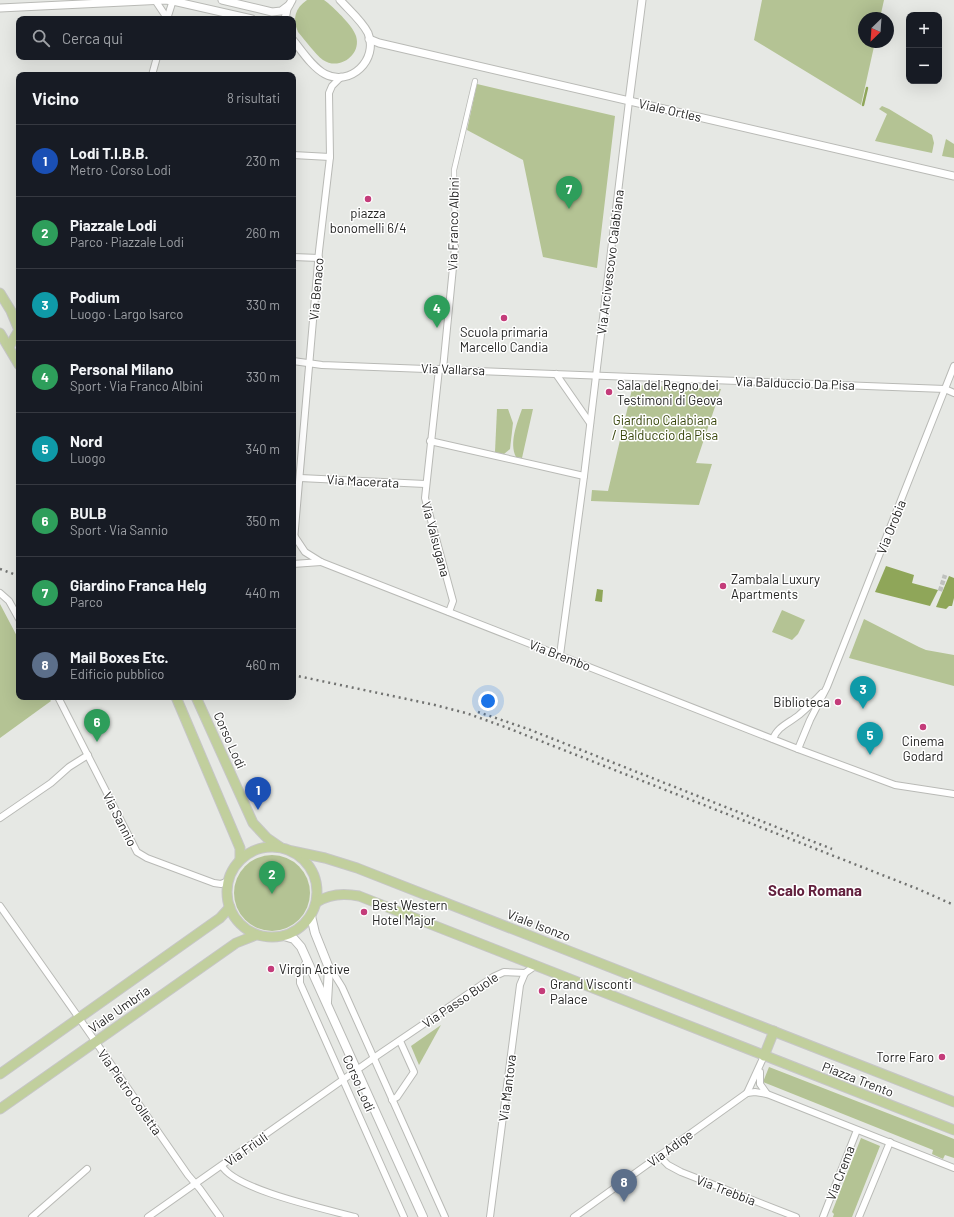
<!DOCTYPE html>
<html lang="it">
<head>
<meta charset="utf-8">
<style>
  :root { --surface:#171b24; --page:#242831; --text:#f1f3f6; --muted:#9ea1a6; --line:#363941; --accent:#ea580c }
  body { margin:0; font-family:Barlow,sans-serif; background:var(--page); color:var(--text) }
  .controls { position:absolute; right:12px; top:12px; display:grid; overflow:hidden; border-radius:8px; box-shadow:0 4px 16px #0002 }
  .controls button { width:36px; height:36px; display:grid; place-items:center; padding:0; border:0; border-bottom:1px solid var(--line); background:var(--surface); color:var(--text); font:20px sans-serif }
  .compass { position:absolute; left:858px; top:12px; width:36px; height:36px; border-radius:50%; background:var(--surface); box-shadow:0 4px 16px #0002; rotate:205deg }
  .you { position:absolute; left:488px; top:701px; width:14px; height:14px; margin:-10px; border:3px solid #fff; border-radius:50%; background:#1a73e8; box-shadow:0 0 0 6px #1a73e833 }
  .badge { display:grid; place-items:center; width:26px; height:26px; border-radius:50%; background:var(--accent); color:#fff; font-size:13px; font-weight:700 }
  .pin { position:absolute; translate:-50% -33px; filter:drop-shadow(0 1px 2px #0008) }
  .pin::after { content:''; position:absolute; top:21px; width:14px; height:12px; background:inherit; clip-path:polygon(0 0,100% 0,50% 100%) }
  .list { margin:0; padding:0; list-style:none }
  h2 { display:flex; justify-content:space-between; align-items:center; height:52px; margin:0; padding:0 16px; font-size:17px }
  h2 small { font-size:13px; font-weight:400; color:var(--muted) }
  .list li { display:grid; grid-template-columns:26px 1fr auto; gap:12px; align-items:center; box-sizing:border-box; height:72px; padding:0 16px; border-top:1px solid var(--line) }
  .list b { display:block; font-size:15px; white-space:nowrap }
  .list p { margin:0; font-size:13px; white-space:nowrap; color:var(--muted) }
  .list em { font-size:13px; font-style:normal; color:var(--muted) }
  .icon { flex:none; width:22px; height:22px; fill:none; stroke:currentColor; stroke-width:2; stroke-linecap:round; stroke-linejoin:round }
  .map { position:relative; flex:none; width:954px; height:1217px; overflow:hidden }
  .search { position:absolute; background:var(--surface); box-shadow:0 4px 16px #0002; left:16px; top:16px; width:280px; height:44px; display:flex; align-items:center; gap:10px; box-sizing:border-box; padding:0 14px; border-radius:8px; color:var(--muted); font-size:15px }
  .panel { position:absolute; background:var(--surface); box-shadow:0 4px 16px #0002; left:16px; top:72px; width:280px; height:628px; border-radius:8px }
  .map>svg:first-child { display:block }
</style>
</head>
<body>
<div class="map">
<svg width="954" height="1217" viewBox="0 0 954 1217">
  <rect width="100%" height="100%" fill="#e6e8e4"/>
  <!-- green -->
  <g fill="#b4c394">
    <path d="M 307,0 L 324,0 L 328,3 C 336,10 353,26 356,36 C 362,55 339,71 323,60 C 315,54 305,40 298,32 C 292,19 295,8 307,0 Z"/>
    <path d="M 762,0 L 884,0 L 880,18 L 864,18 L 864,42 L 875,42 L 861,105 L 754,40 Z"/>
    <path d="M 477,84 L 615,116 L 597,268 L 543,257 L 523,160 L 467,130 Z"/>
    <path d="M 882,106 L 889,109 L 932,135 L 934,143 L 932,153 L 875,141 L 887,114 L 879,109 Z"/>
    <path d="M 946,139 L 954,144 L 954,158 L 942,156 Z"/>
    <path d="M 633,385 L 721,389 L 696,463 L 712,464 L 699,505 L 591,501 L 592,490 L 608,491 Z"/>
    <path d="M 497,409 L 508,409 L 513,423 L 510,449 L 504,454 L 495,452 Z"/>
    <path d="M 522,409 L 533,409 L 522,458 L 516,457 C 509,443 517,423 522,409 Z"/>
    <path d="M 0,604 L 19,640 L 19,697 L 48,697 L 51,701 L 0,738 Z"/>
    <path d="M 782,610 L 805,620 L 798,634 L 792,640 L 772,632 Z"/>
    <path d="M 864,619 L 919,647 L 926,650 L 954,655 L 954,686 L 849,658 Z"/>
    <circle cx="272" cy="893" r="38"/>
    <path d="M 441,1025 L 419,1065 L 411,1046 Z"/>
    <path d="M 769,1067 L 954,1139 L 954,1158 L 945,1155 L 943,1159 L 932,1154 L 933,1150 L 763,1082 Z"/>
    <path d="M 861,1138 L 880,1146 L 852,1217 L 833,1217 L 834,1214 L 832,1212 Z"/>
  </g>
  <!-- water -->
  <g fill="#8fa659">
    <path d="M 886,566 L 914,575 L 912,583 L 938,590 L 930,606 L 875,592 Z"/>
    <path d="M 949,576 L 954,578 L 954,598 L 952,606 L 949,606 L 946,609 L 936,607 Z"/>
    <path d="M 597,589 L 603,590 L 602,602 L 595,601 Z"/>
  </g>
  <g fill="none" stroke-linecap="round" stroke-linejoin="round">
    <!-- stream -->
    <path stroke="#8fa659" stroke-width="2.5" d="M 863,105 L 867,88"/>
    <!-- pedestrian-tunnel -->
    <path stroke="#bfc1be" stroke-width="4.5" stroke-dasharray="4.5 2" stroke-linecap="butt" d="M 940,591 L 945,575"/>
    <!-- pedestrian casing -->
    <g stroke="#b9bab6" stroke-width="6">
      <path id="pedestrian" d="M 455,247 L 454,170 L 475,81"/>
    </g>
    <!-- minor casing -->
    <g stroke="#b9bab6" stroke-width="8">
      <g id="minor">
        <path d="M 155,0 L 167,18"/>
        <path d="M 167,19 L 173,0"/>
        <path d="M 152,75 L 157,57"/>
        <path d="M 293,155 L 330,157"/>
        <path d="M 293,257 L 319,258"/>
        <path d="M 293,361 L 322,365 L 945,389 L 954,393"/>
        <path d="M 439,369 L 425,498 L 453,601 L 449,612"/>
        <path d="M 443,369 L 455,247"/>
        <path d="M 556,374 L 590,423"/>
        <path d="M 430,441 L 584,476"/>
        <path d="M 300,478 L 425,484"/>
        <path d="M 295,537 L 305,552 L 321,562 L 798,749 L 895,785 L 954,794"/>
        <path d="M 294,540 L 319,251 L 330,157 L 329,93 L 332,86 L 341,77"/>
        <path d="M 293,564 L 321,562"/>
        <path d="M 0,593 L 9,601 L 19,619"/>
        <path d="M 560,655 L 584,476 L 629,101"/>
        <path d="M 58,697 L 137,852 L 147,858 L 214,883 L 221,884 L 228,881"/>
        <path d="M 773,739 C 777,727 789,723 799,715 C 807,708 815,701 822,693"/>
        <path d="M 798,749 L 810,720 L 827,687 L 954,366"/>
        <path d="M 0,818 L 51,783 L 69,767 L 88,755"/>
        <path d="M 0,906 L 79,1018 L 188,1175 L 200,1189 L 220,1217"/>
        <path d="M 307,960 L 300,975 L 300,983 L 404,1217"/>
        <path d="M 329,966 L 342,987 L 445,1217"/>
        <path d="M 760,1072 L 760,1084 L 767,1094"/>
        <path d="M 747,1093 L 764,1056"/>
        <path d="M 392,1100 L 397,1097 L 414,1072 L 400,1041"/>
        <path d="M 659,1156 L 668,1165 L 681,1172 L 796,1217"/>
        <path d="M 222,1166 C 236,1190 326,1209 355,1217"/>
        <path d="M 32,1217 L 87,1169"/>
        <path d="M 148,1217 L 378,1055 L 493,977 L 504,972 L 525,973"/>
        <path d="M 490,1217 L 520,985 L 525,973 L 535,966"/>
        <path d="M 574,1217 L 747,1093 L 755,1092 L 767,1094 L 954,1168"/>
        <path d="M 823,1217 L 857,1130"/>
        <path d="M 859,1217 L 890,1142"/>
      </g>
    </g>
    <!-- tertiary casing -->
    <g stroke="#b9bab6" stroke-width="9">
      <g id="tertiary">
        <path d="M 222,0 L 272,12 L 281,11 L 289,5"/>
        <path d="M 0,8 L 165,0 L 173,1 L 252,19"/>
        <path d="M 285,19 L 287,9 L 292,0"/>
        <path d="M 369,39 L 379,43 L 954,176"/>
        <path d="M 293,40 C 302,51 312,67 325,74 C 350,87 379,60 368,33 C 362,21 349,10 340,0"/>
        <path d="M 629,101 L 642,0"/>
      </g>
    </g>
    <!-- secondary casing -->
    <g stroke="#b9bab6" stroke-width="10">
      <g id="secondary">
        <path d="M 311,916 L 315,933 L 329,968 L 327,1002"/>
        <path d="M 284,936 L 294,939 L 301,947 L 423,1217"/>
      </g>
    </g>
    <!-- primary casing -->
    <g stroke="#c6c6c6" stroke-width="11">
      <g id="primary">
        <path d="M 0,293 L 11,311 L 19,330"/>
        <path d="M 0,333 L 19,365"/>
        <path d="M 9,347 L 19,330"/>
        <path d="M 176,697 L 240,848 L 240,860"/>
        <path d="M 196,697 L 253,823 L 267,838 L 280,847"/>
        <circle cx="272" cy="892" r="45"/>
        <path d="M 292,851 L 325,858 L 357,868 L 954,1102"/>
        <path d="M 317,902 C 329,894 344,893 359,896 L 954,1130"/>
        <path d="M 764,1056 L 774,1031"/>
        <path d="M 0,1074 L 220,918 L 230,907"/>
        <path d="M 0,1109 L 236,943 L 256,935"/>
      </g>
    </g>
    <!-- pedestrian -->
    <use href="#pedestrian" stroke="#fff" stroke-width="4.5"/>
    <!-- minor -->
    <use href="#minor" stroke="#fff" stroke-width="6"/>
    <!-- tertiary -->
    <use href="#tertiary" stroke="#fff" stroke-width="7"/>
    <!-- secondary -->
    <use href="#secondary" stroke="#fff" stroke-width="8"/>
    <!-- primary -->
    <use href="#primary" stroke="#c1cf9d" stroke-width="9"/>
    <!-- rail -->
    <g stroke="#717270" stroke-width="2.5" stroke-dasharray="2 4" stroke-linecap="butt">
      <path d="M 0,569 L 19,576"/>
      <path d="M 293,675 L 435,705 L 466,713 L 505,727 L 918,889 L 954,905"/>
      <path d="M 478,712 L 528,729 L 832,849"/>
    </g>
  </g>
  <!-- markers -->
  <g fill="#c43c7a" stroke="#fff" stroke-width="1.5">
    <circle cx="368" cy="199" r="4"/>
    <circle cx="504" cy="318" r="4"/>
    <circle cx="609" cy="392" r="4"/>
    <circle cx="723" cy="586" r="4"/>
    <circle cx="838" cy="702" r="4"/>
    <circle cx="923" cy="727" r="4"/>
    <circle cx="364" cy="912" r="4"/>
    <circle cx="271" cy="969" r="4"/>
    <circle cx="542" cy="991" r="4"/>
    <circle cx="942" cy="1057" r="4"/>
  </g>
  <g text-anchor="middle" dominant-baseline="central" stroke-width="3" stroke-linejoin="round" paint-order="stroke">
    <!-- street labels -->
    <g font-size="13" fill="#252524" stroke="#fff">
      <text transform="translate(670 110) rotate(13)">Viale Ortles</text>
      <text transform="translate(453 224) rotate(-89)">Via Franco Albini</text>
      <text transform="translate(610 262) rotate(-83)">Via Arcivescovo Calabiana</text>
      <text transform="translate(316 289) rotate(-85)">Via Benaco</text>
      <text transform="translate(453 369) rotate(2)">Via Vallarsa</text>
      <text transform="translate(795 383) rotate(2)">Via Balduccio Da Pisa</text>
      <text transform="translate(363 481) rotate(3)">Via Macerata</text>
      <text transform="translate(891 527) rotate(-68)">Via Orobia</text>
      <text transform="translate(436 539) rotate(75)">Via Valsugana</text>
      <text transform="translate(560 655) rotate(21)">Via Brembo</text>
      <text transform="translate(230 740) rotate(66)">Corso Lodi</text>
      <text transform="translate(120 819) rotate(63)">Via Sannio</text>
      <text transform="translate(539 925) rotate(21)">Viale Isonzo</text>
      <text transform="translate(460 1000) rotate(-34)">Via Passo Buole</text>
      <text transform="translate(119 1009) rotate(-35)">Viale Umbria</text>
      <text transform="translate(858 1079) rotate(21)">Piazza Trento</text>
      <text transform="translate(359 1083) rotate(66)">Corso Lodi</text>
      <text transform="translate(507 1088) rotate(-83)">Via Mantova</text>
      <text transform="translate(130 1092) rotate(55)">Via Pietro Colletta</text>
      <text transform="translate(670 1148) rotate(-36)">Via Adige</text>
      <text transform="translate(246 1149) rotate(-35)">Via Friuli</text>
      <text transform="translate(840 1173) rotate(-69)">Via Crema</text>
      <text transform="translate(726 1190) rotate(21)">Via Trebbia</text>
    </g>
    <!-- poi labels -->
    <g font-size="13" fill="#252524" stroke="#fff" text-anchor="start">
      <text x="368" y="213" text-anchor="middle">piazza<tspan x="368" dy="15">bonomelli 6/4</tspan></text>
      <text x="504" y="332" text-anchor="middle">Scuola primaria<tspan x="504" dy="15">Marcello Candia</tspan></text>
      <text x="617" y="385">Sala del Regno dei<tspan x="617" dy="15">Testimoni di Geova</tspan></text>
      <text x="731" y="579">Zambala Luxury<tspan x="731" dy="15">Apartments</tspan></text>
      <text x="830" y="702" text-anchor="end">Biblioteca</text>
      <text x="923" y="741" text-anchor="middle">Cinema<tspan x="923" dy="15">Godard</tspan></text>
      <text x="372" y="905">Best Western<tspan x="372" dy="15">Hotel Major</tspan></text>
      <text x="279" y="969">Virgin Active</text>
      <text x="550" y="984">Grand Visconti<tspan x="550" dy="15">Palace</tspan></text>
      <text x="934" y="1057" text-anchor="end">Torre Faro</text>
    </g>
    <!-- park labels -->
    <g font-size="13" fill="#37450a" stroke="#fff">
      <text x="665" y="420">Giardino Calabiana<tspan x="665" dy="15">/ Balduccio da Pisa</tspan></text>
    </g>
    <!-- quarter labels -->
    <g font-size="15" font-weight="bold" fill="#62203d" stroke="#fff">
      <text x="815" y="890">Scalo Romana</text>
    </g>
  </g>
</svg>
<div class="controls">
<button>+</button>
<button>−</button>
</div>
<svg class="compass" viewBox="-18 -18 36 36"><path d="M0-13l5 13h-10z" fill="#e53935"/><path d="M0 13l5-13h-10z" fill="#9ea1a6"/></svg>
<div class="you"></div>
<div class="pin badge" style="left:258px;top:810px;background:#1a4fb4">1</div>
<div class="pin badge" style="left:272px;top:894px;background:#2e9e5b">2</div>
<div class="pin badge" style="left:863px;top:709px;background:#0f9aa8">3</div>
<div class="pin badge" style="left:437px;top:328px;background:#2e9e5b">4</div>
<div class="pin badge" style="left:870px;top:755px;background:#0f9aa8">5</div>
<div class="pin badge" style="left:97px;top:742px;background:#2e9e5b">6</div>
<div class="pin badge" style="left:569px;top:209px;background:#2e9e5b">7</div>
<div class="pin badge" style="left:624px;top:1202px;background:#5c6f8a">8</div>
<div class="search"><svg class="icon" aria-label="search" viewBox="0 0 24 24"><circle cx="10" cy="10" r="6"/><path d="M15 15l6 6"/></svg>Cerca qui</div>
<section class="panel">
<h2>Vicino<small>8 risultati</small></h2>
<ul class="list">
<li><span class="badge" style="background:#1a4fb4">1</span><div><b>Lodi T.I.B.B.</b><p>Metro · Corso Lodi</p></div><em>230 m</em></li>
<li><span class="badge" style="background:#2e9e5b">2</span><div><b>Piazzale Lodi</b><p>Parco · Piazzale Lodi</p></div><em>260 m</em></li>
<li><span class="badge" style="background:#0f9aa8">3</span><div><b>Podium</b><p>Luogo · Largo Isarco</p></div><em>330 m</em></li>
<li><span class="badge" style="background:#2e9e5b">4</span><div><b>Personal Milano</b><p>Sport · Via Franco Albini</p></div><em>330 m</em></li>
<li><span class="badge" style="background:#0f9aa8">5</span><div><b>Nord</b><p>Luogo</p></div><em>340 m</em></li>
<li><span class="badge" style="background:#2e9e5b">6</span><div><b>BULB</b><p>Sport · Via Sannio</p></div><em>350 m</em></li>
<li><span class="badge" style="background:#2e9e5b">7</span><div><b>Giardino Franca Helg</b><p>Parco</p></div><em>440 m</em></li>
<li><span class="badge" style="background:#5c6f8a">8</span><div><b>Mail Boxes Etc.</b><p>Edificio pubblico</p></div><em>460 m</em></li>
</ul>
</section>
</div>
</body>
</html>
